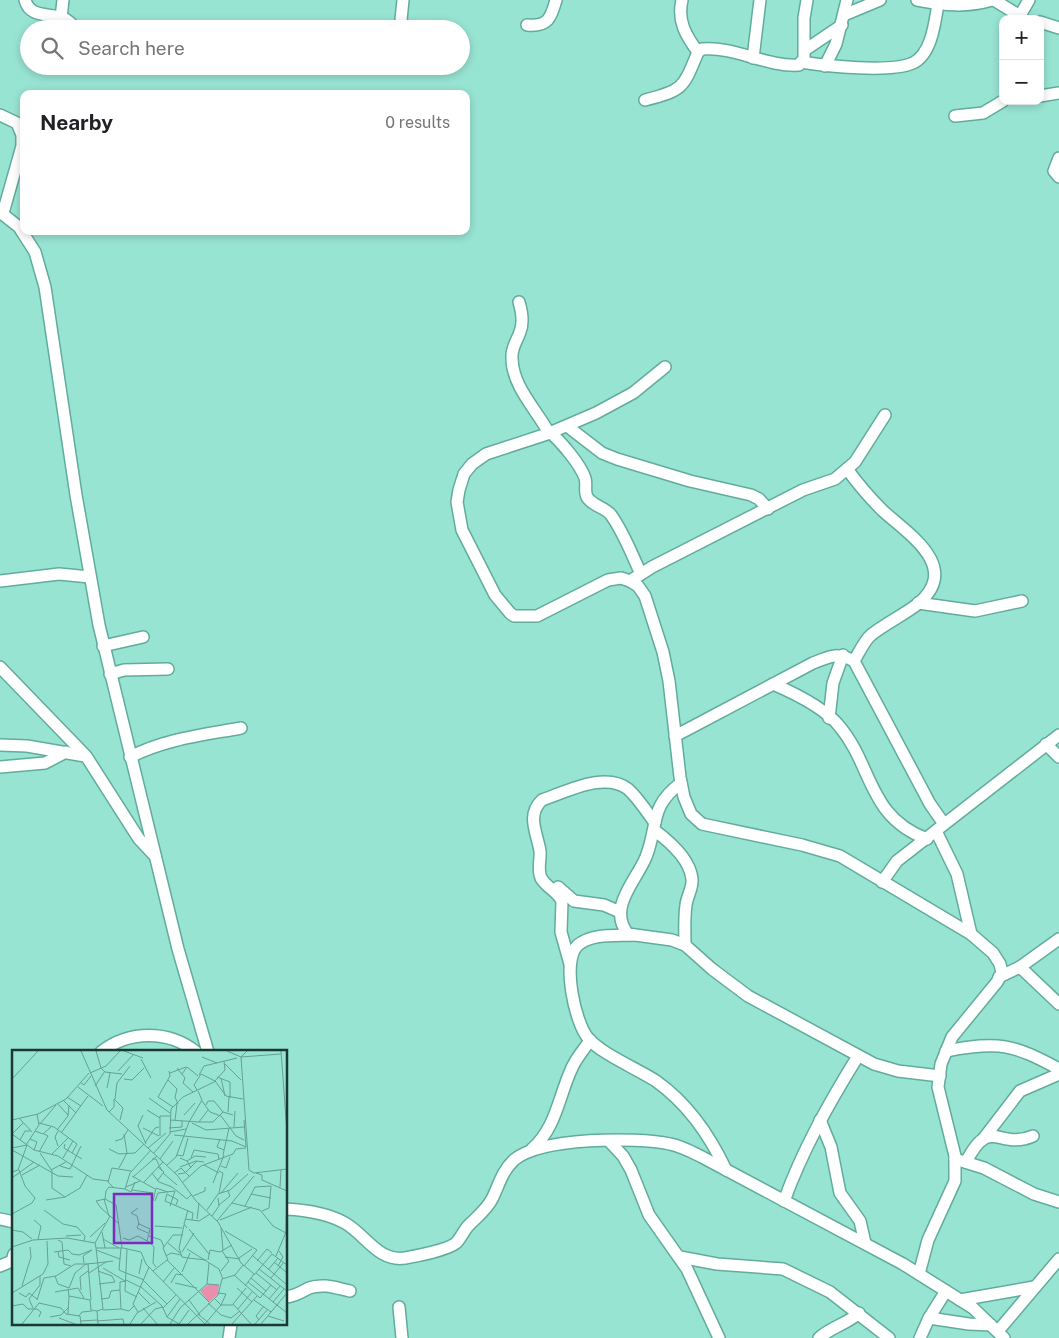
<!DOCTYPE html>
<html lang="en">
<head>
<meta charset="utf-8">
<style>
  :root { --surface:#fff; --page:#f2f2f2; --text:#202124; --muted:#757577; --line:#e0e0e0 }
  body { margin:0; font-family:"Public Sans",sans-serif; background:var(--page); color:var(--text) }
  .controls { position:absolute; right:15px; top:15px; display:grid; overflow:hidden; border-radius:10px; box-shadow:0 2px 8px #0003 }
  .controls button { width:45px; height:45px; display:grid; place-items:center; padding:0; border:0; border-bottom:1px solid var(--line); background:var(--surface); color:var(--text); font:25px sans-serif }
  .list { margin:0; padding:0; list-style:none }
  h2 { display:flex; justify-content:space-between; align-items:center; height:65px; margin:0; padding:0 20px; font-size:21px }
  h2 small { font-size:16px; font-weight:400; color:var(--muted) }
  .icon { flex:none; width:28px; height:28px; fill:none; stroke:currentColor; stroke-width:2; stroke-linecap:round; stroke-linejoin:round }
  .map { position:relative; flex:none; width:1059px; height:1338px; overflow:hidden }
  .search { position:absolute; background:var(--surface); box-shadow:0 2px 8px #0003; left:20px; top:20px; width:450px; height:55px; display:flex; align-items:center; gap:12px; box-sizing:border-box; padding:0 18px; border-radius:28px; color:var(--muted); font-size:19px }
  .panel { position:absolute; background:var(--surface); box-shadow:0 2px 8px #0003; left:20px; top:90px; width:450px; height:145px; border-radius:10px }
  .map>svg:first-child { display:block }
</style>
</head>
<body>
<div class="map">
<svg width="1059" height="1338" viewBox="0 0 1059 1338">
  <rect width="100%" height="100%" fill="#98e4d3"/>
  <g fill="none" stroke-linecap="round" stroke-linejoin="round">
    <!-- minor casing -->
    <g stroke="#61ac9c" stroke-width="14">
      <g id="minor">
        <path d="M 25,0 C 30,19 50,12 65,19 C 69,21 73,26 77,29"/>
        <path d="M 403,0 L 401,20 L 405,29"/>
        <path d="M 682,0 C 677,21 686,36 698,52"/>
        <path d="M 917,0 C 944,5 965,8 992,0"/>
        <path d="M 994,0 L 1020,16"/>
        <path d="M 844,15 L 880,0"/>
        <path d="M 61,18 L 63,0"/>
        <path d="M 1018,19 L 1029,0"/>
        <path d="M 1040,22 L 1059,28"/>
        <path d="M 527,25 C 548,27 551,18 556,0"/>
        <path d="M 805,50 L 842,25"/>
        <path d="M 753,58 L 760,0"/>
        <path d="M 801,62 C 826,66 891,73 913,63 C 932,54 935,21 938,4"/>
        <path d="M 825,66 L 836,44 L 847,0"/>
        <path d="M 1040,96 L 1059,93"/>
        <path d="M 645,100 C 684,90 683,88 698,52 L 702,49 C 735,46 766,67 799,65 L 804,59 L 804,18 L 807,0"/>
        <path d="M 0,115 L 17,123 L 22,135 L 22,146 L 3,213"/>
        <path d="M 955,116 L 983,113 L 1003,101"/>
        <path d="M 1059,158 L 1054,171 L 1059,177"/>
        <path d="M 0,212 L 19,227 L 35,252 L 45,287 L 76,495 L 99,625 L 178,949 L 208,1052"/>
        <path d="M 519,302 C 522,312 524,322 520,332 C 517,341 511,348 512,358 C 512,386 536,409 549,433"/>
        <path d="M 665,367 L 633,393 L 596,413 L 547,434 L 486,454 L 472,464 L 464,474 L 459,490 L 457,502 L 462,530 L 495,595 L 510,613 L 514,616 L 537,616 L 608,580 L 621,578 L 630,581 L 638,586 L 645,596 L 663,652 L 669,681 L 680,777 L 684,797 L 691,814 L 702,824 L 802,845 L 840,856 L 971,934 L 993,953 L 1000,964 L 1002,973 L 997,982 L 952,1037 L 941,1064 L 938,1087 L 955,1156 L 955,1181 L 928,1240 L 919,1274"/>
        <path d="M 567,426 L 602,453 L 617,459 L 690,481 L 751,495 L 759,499 L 768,509"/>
        <path d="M 551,433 C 562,443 580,464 585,478 C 587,484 584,491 587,497 C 592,506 605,507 611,515 C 624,533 632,555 641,574"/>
        <path d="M 847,469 C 858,484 869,497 882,510 C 908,534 961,566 919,603 C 904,615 886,623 871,635 C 864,641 859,653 854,661"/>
        <path d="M 0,581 L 59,574 L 90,577"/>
        <path d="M 630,581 L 652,567 L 803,490 L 835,479 L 855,462 L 885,415"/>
        <path d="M 918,603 L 975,611 L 1022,601"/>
        <path d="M 103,646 L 143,637"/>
        <path d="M 0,667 L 86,756 L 139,839 L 155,856"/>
        <path d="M 110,674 L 124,670 L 168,669"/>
        <path d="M 773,684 C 794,693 826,709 840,727 C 873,767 868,817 927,839"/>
        <path d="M 829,718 L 833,683 L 843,655"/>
        <path d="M 675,736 L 813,663 C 830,657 836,651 854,661 L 930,804 L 944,824"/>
        <path d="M 1046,744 L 1059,757"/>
        <path d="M 0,745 L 27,746 L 85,756"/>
        <path d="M 130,757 C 165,739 203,735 241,728"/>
        <path d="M 0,767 L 45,763 L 66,752"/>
        <path d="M 681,783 C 649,807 659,823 646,857 C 636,881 607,908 628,934 L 672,940 L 685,945 L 712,969 L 748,996 L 874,1064 L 898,1071 L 940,1076"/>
        <path d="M 654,830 C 669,841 690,859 692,879 C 693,888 687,896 686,905 C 684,918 685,932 685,945"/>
        <path d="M 936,831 L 957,874 L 971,934"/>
        <path d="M 882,882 L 897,861 L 1059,735"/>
        <path d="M 558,887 L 574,901 L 604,905 L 620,912"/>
        <path d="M 634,935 C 617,936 592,933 578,945 C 561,960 575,1023 588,1038 C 601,1054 638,1069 656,1081 C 687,1103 710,1136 726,1170"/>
        <path d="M 570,964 L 561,932 L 562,901 C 557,891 546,887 541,878 C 537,869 541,859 540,851 C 537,833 526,815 542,800 C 566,792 605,771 628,789 C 638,798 647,812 655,823"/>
        <path d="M 1020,967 L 1059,1004"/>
        <path d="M 999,977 L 1020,967 L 1059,939"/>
        <path d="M 946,1051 C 999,1041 1013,1044 1059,1069"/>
        <path d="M 101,1052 C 129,1030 169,1030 196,1052"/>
        <path d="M 820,1120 L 831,1147 L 840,1193 L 860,1221 L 865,1243"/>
        <path d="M 984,1138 L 1020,1091 L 1059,1074"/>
        <path d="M 609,1141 L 623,1156 L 631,1170 L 649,1215 L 687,1269 L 719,1338"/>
        <path d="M 532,1149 C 556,1128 559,1096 571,1070 C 575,1059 584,1050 590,1040"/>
        <path d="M 955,1159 L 984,1168 L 1034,1194 L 1059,1202"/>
        <path d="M 966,1162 C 991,1114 998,1151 1033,1136"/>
        <path d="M 784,1201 C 803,1149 829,1103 858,1056"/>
        <path d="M 286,1209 C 306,1210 327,1213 345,1223 C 366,1235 378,1262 405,1258 C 417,1256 447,1250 456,1243 C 461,1238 464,1230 469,1225 C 477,1217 487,1209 492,1199 C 499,1185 502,1171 514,1160 C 541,1137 636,1137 670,1144 C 681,1146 692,1152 702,1157 L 903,1264 L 973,1308 L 1004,1338"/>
        <path d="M 0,1219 L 14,1222"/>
        <path d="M 680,1257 L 717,1264 L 783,1269 L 830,1292 L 889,1338"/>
        <path d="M 0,1266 L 12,1261 L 14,1254"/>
        <path d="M 286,1297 C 296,1296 301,1292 309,1288 C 323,1283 336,1288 350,1291"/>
        <path d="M 960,1300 L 1034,1287"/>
        <path d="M 399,1307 L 402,1338"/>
        <path d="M 929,1318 L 969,1324 L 991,1325"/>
        <path d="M 998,1331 L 1059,1259"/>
        <path d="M 229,1338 L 231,1324"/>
        <path d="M 819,1338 C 831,1327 847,1324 859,1313"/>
        <path d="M 920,1338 L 929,1318 L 946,1291"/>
      </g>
    </g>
    <!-- minor -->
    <use href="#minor" stroke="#fff" stroke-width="11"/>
  </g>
  <!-- overview -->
  <g transform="translate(12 1050)">
    <rect width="275" height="275" fill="#98e4d3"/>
    <path d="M 197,234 L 207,235 L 206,244 L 197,252 L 188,241 Z" fill="#e98ead"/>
    <path fill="none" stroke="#65a093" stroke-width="1" d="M 69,1 L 95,60 L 165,125 L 184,151 L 206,172 L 229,213 L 242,224 L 233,236M 84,1 L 89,18M 112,1 L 131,8M 215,1 L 229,7 L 237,120 L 242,123 L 275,119M 235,1 L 229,7 L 269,4M 269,1 L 275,82M 190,7 L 205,13M 129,9 L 139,28M 213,14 L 229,30M 89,18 L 93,22 L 110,24M 165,18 L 173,28 L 171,33 L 181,42M 106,21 L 122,4M 157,21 L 158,26 L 146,47 L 161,57M 78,23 L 94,16 L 108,1M 158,23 L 174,17M 170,24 L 175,17 L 186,26M 187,25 L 192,16 L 225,8M 205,27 L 218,32 L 218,48M 209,28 L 213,46M 0,29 L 26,1M 112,29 L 120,30 L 132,18M 156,30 L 165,39 L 163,47 L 166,54M 203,31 L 214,46 L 231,49M 69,33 L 72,35 L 79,26M 83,36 L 93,21M 66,37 L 91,56M 95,38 L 98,23M 185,40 L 182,35 L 189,24 L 203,31M 55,47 L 69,56M 137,48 L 158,63M 103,49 L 105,33 L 118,16M 51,50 L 64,63M 190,51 L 198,62 L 209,66 L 224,86 L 232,90M 45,53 L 56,65M 194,55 L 196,51 L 202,51 L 211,62M 135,60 L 148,68M 97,62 L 102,57 L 102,49 L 111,58 L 108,70M 216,62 L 217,47M 131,65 L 126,76 L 134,94M 172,65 L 183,53M 7,68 L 20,82M 0,70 L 26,64 L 54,49 L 77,23M 158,70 L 187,72 L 196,60M 163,70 L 165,54M 232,70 L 234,97M 177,72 L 190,50 L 186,41M 187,72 L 201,72 L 211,62 L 221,65M 27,73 L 42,77 L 65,94 L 60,103M 180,73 L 194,80 L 232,77M 28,74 L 44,55M 222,77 L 223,61M 131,78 L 147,86M 157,78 L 170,77 L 170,71M 45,80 L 56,66 L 57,55M 23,81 L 31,84 L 39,77M 46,81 L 43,87 L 46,96M 158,82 L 174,79M 49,83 L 76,46M 0,84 L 22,100 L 46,106 L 81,129 L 96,131M 0,84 L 11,73M 112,84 L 115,103M 162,85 L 220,91 L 234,97M 148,86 L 148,66 L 158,66M 18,89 L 25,92 L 22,100M 208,89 L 205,97 L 212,100M 8,90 L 13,81 L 18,81M 103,91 L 110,89 L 116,80M 133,93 L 143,78 L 147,77M 53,94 L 52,98 L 70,109M 14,95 L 27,75 L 25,64M 0,98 L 15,95M 136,98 L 154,83M 97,99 L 107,104 L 123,103 L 132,94M 0,100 L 46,126 L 61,127M 27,102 L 36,86 L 32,84M 28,103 L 40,121 L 40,138 L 53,147M 142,103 L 158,84 L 159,59 L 171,47 L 202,32 L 213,20 L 212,11M 40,104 L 56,88M 165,105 L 171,106 L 176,88M 211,105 L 217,78M 51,108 L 61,91M 168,108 L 175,111 L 179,118M 179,108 L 182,100 L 206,104 L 207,109M 140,109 L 144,109 L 150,121M 148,109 L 161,91M 175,111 L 183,106 L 194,107M 155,115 L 164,107 L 177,72M 192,115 L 207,123M 48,116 L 58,119 L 69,96M 209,116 L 214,118 L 218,107M 168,117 L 184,111 L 192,112M 107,118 L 115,103M 39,120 L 54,112M 0,122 L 6,120 L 15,95M 140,123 L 147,132 L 160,137 L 175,149 L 180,144M 151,123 L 165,135M 162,123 L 169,118 L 178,127M 244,123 L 250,125 L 250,130 L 275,141M 166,124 L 173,123 L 185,111M 10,125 L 28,115M 120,126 L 143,139M 121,127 L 145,106M 0,128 L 22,112M 145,131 L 152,122 L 146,117M 132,132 L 151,112M 171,132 L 189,116 L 221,104 L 224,99 L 234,98M 201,133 L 212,105M 101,137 L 96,132 L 100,118 L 119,121M 114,137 L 128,131M 268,137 L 269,120M 113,139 L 119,142 L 123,132M 120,140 L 141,143M 207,143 L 211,123 L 207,121M 209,143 L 226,123M 155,144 L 153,151 L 181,163 L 180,170M 155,144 L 166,150 L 164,155M 239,144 L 259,148M 181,146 L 193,141 L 193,137M 92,149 L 97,166M 34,150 L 53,147 L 68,138 L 75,125M 141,151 L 144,138 L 156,142M 143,151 L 146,143 L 163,141M 220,153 L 248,160 L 261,176 L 274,183M 207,155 L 218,146 L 216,141M 158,156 L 163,141M 233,156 L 243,137 L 259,136M 89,158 L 106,173M 89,158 L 84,151 L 93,149M 126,158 L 119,163 L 125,166 L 127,174 L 138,179 L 135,191M 32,160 L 51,174 L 65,177 L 73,186 L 72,191 L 83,193 L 84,198 L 111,198 L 129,202 L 134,214 L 193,274M 195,160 L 206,144 L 218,140 L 236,124M 250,161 L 257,158 L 259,136M 0,164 L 20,153 L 23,148 L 13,136 L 7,120M 200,166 L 207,156 L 206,148M 173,169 L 187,171 L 198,164M 185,169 L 187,153M 22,170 L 29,176 L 26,190M 208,170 L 240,157M 205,171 L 242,126M 127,173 L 125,178 L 136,183M 172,175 L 167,198 L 170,207 L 176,208M 143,176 L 170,178M 175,178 L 172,174 L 176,160M 209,178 L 211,200M 177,179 L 197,204M 0,180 L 11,182 L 20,189M 213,181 L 245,200 L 232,216M 90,182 L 93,198M 54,186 L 69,185M 137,186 L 149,190 L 152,197M 78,187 L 93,173M 111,188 L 117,190 L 126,186 L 137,192 L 142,197 L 141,213 L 144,217M 91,189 L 107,198M 46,190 L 50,192 L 52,214 L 59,216M 83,193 L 98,166M 156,193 L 168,203M 0,197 L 21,190 L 55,188 L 72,191M 84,198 L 91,259 L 85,261 L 86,274M 109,198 L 107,220 L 114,223M 110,198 L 104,155 L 93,149 L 94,141 L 97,137 L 113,139 L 118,123 L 139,100M 115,199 L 113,241 L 125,247M 175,199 L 207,219 L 211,229M 84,200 L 108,209M 46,201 L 47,207 L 58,210M 42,202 L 56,200 L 60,204 L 67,205 L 80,200M 170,202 L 182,183M 154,206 L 159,203 L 169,205M 241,206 L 275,235M 264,206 L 274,182 L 275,138M 213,207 L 228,209M 176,208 L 194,210M 227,208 L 240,199M 156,210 L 151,198 L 161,185 L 171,185M 196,210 L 198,200 L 208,202 L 220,195M 245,211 L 255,199 L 260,203M 262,212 L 275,223M 72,213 L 71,206 L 80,200M 85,213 L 101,211M 76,214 L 79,250M 266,216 L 271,207 L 267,201M 91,218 L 113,231M 247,219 L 275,241M 256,220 L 266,208M 86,221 L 100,226 L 103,232M 141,221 L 155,210 L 197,252M 209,221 L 217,211 L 210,201M 170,222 L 178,203M 77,223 L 94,212M 114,223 L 130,229M 244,223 L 265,240M 127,224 L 130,209M 222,225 L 248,248 L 259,235M 242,225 L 260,204 L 275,215M 43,226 L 46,234 L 57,238M 239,228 L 254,241M 259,228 L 272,212M 130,229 L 155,254M 114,230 L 128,237M 151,232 L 163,217M 236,232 L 275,263M 159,233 L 164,224 L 171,225M 163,233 L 185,238M 87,234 L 103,232M 195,234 L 197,213M 10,236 L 19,207 L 18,197M 128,236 L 150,256 L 155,267 L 167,274 L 177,260M 57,238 L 63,223 L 74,214 L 85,213M 225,238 L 240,252M 234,238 L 221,254 L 239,274M 56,239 L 57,246 L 78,250 L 79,260 L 85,261M 69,240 L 68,227 L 76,221M 43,242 L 66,238 L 72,248M 126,242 L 138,254M 0,243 L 31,224 L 36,214 L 35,191M 7,243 L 14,247 L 17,243 L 25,249M 206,243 L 214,244 L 209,255M 202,248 L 209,255 L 221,255M 89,249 L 97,248 L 99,241 L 108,240 L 108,232 L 114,231M 257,249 L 268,236M 25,250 L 32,228 L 44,226 L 63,214 L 75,214M 177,250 L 188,265M 242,250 L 259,262M 261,252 L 272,239M 196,253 L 209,265 L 219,268 L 228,261M 0,256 L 11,254 L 16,259 L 25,259 L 29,262 L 27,267M 21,258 L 17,249 L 28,235 L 28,226M 131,258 L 145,274M 151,258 L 164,245M 109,259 L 117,261 L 122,256M 226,259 L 240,242M 91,260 L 109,259 L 108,240M 126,262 L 121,254 L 137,217M 56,264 L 57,246M 186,264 L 198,274M 67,266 L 70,262 L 80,261M 256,266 L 272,271M 38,267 L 49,265 L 56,258M 155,267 L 168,249M 47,268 L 63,274M 247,270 L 244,266 L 252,256M 69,271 L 85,270M 85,271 L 111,269 L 112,274M 10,274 L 27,253 L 49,258 L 54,264 L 68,266 L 69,274M 118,274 L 125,263 L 144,252M 129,274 L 143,259 L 151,257M 158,274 L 168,258 L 195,234 L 207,235M 176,274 L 206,245 L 210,229 L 223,225 L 231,215M 193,274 L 209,255M 220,274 L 245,246M 243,274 L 255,260M 249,274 L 275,243"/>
    <path fill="#7b2cbf" fill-opacity="0.15" stroke="#7b2cbf" stroke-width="2.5" d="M 102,144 L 140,144 L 140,193 L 102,193 Z"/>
    <rect width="275" height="275" fill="none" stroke="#193932" stroke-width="2.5"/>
  </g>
</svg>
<div class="controls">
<button>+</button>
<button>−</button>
</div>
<div class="search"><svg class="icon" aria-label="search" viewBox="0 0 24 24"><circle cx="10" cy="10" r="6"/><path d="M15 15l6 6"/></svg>Search here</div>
<section class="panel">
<h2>Nearby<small>0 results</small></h2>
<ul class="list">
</ul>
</section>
</div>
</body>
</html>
